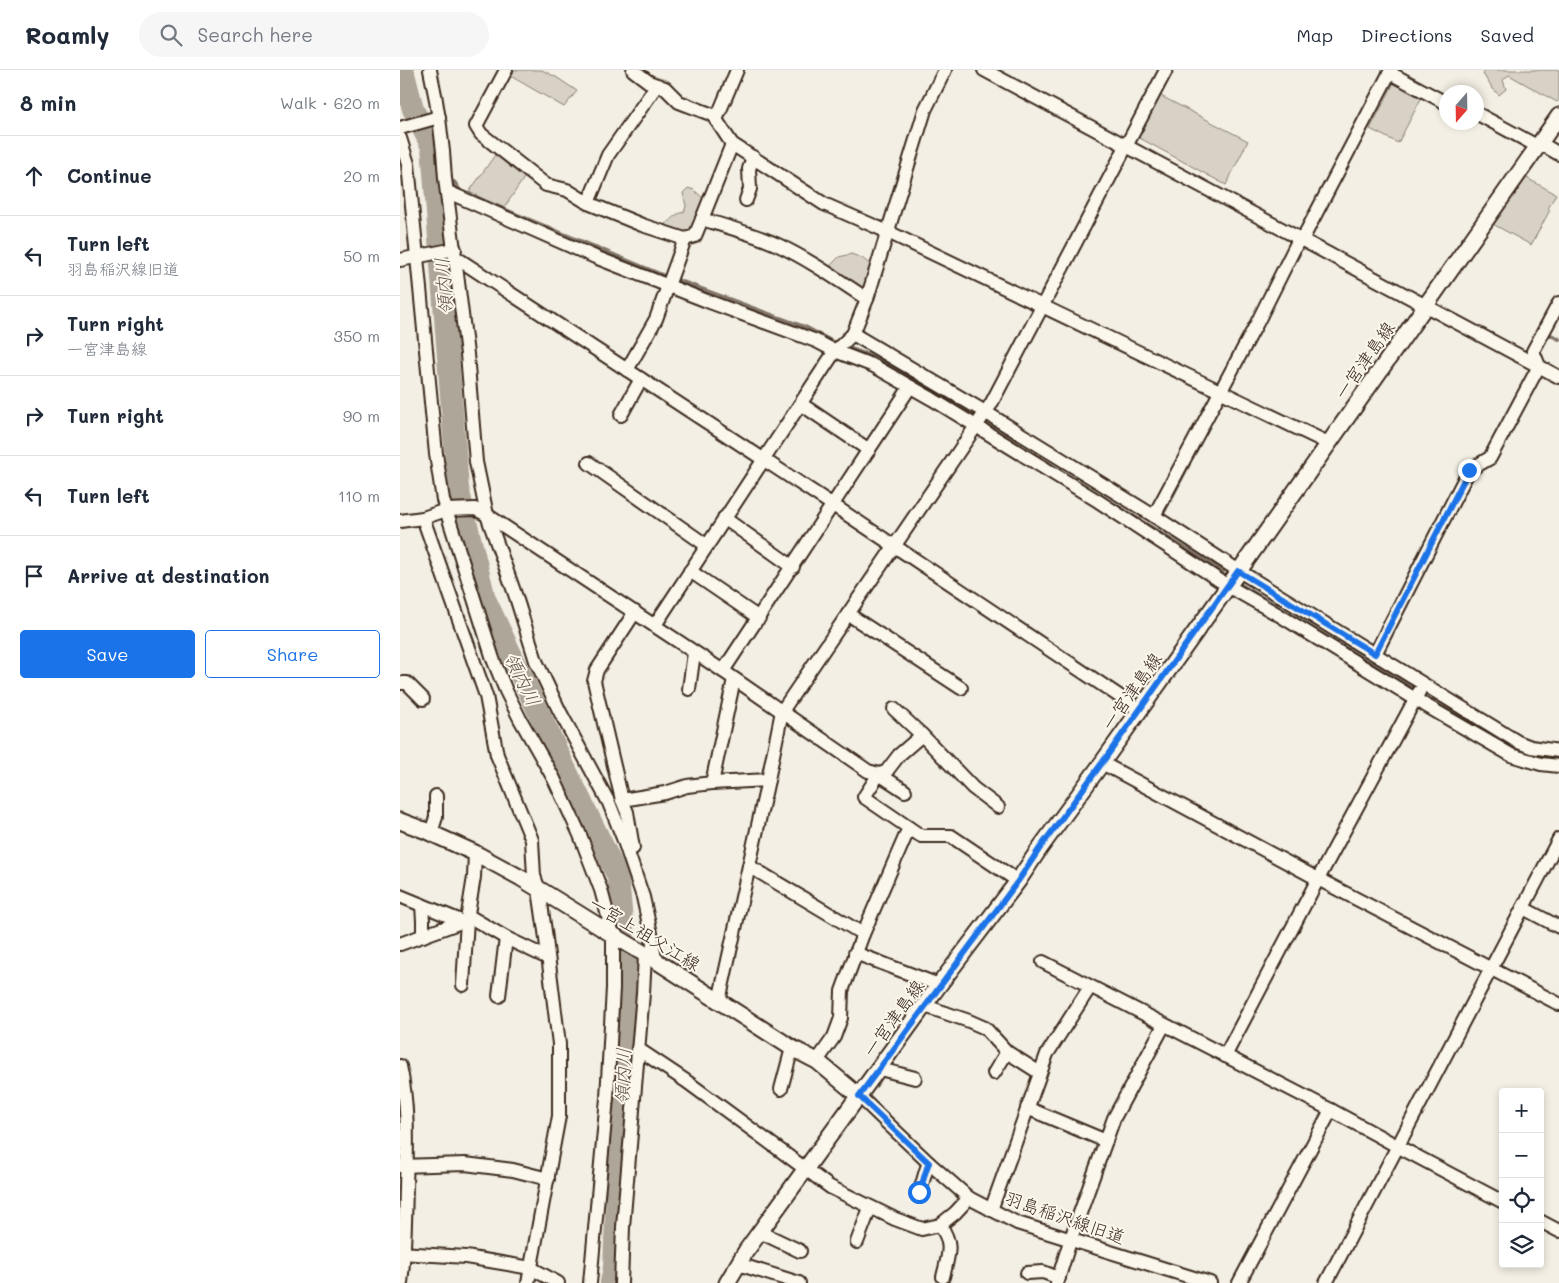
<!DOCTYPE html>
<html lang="en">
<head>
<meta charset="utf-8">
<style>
  :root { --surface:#fff; --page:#f6f6f7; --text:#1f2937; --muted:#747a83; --line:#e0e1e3; --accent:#1a73e8 }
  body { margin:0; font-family:Mali,"Klee One",sans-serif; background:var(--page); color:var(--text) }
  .controls { position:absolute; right:15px; bottom:15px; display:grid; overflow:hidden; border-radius:5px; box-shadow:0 2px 8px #0003 }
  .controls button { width:45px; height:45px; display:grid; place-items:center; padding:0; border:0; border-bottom:1px solid var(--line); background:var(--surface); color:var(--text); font:25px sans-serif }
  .compass { position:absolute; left:1039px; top:15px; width:45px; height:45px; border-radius:50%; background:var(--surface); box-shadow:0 2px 8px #0003; rotate:200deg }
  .stop { position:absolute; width:15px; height:15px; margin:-11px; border:4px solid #1a73e8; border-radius:50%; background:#fff }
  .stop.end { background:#1a73e8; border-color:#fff; box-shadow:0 1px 5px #0008 }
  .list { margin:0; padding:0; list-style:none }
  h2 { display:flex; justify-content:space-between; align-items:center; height:65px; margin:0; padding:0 20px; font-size:21px }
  h2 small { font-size:16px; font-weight:400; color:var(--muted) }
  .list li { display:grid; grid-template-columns:32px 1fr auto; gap:15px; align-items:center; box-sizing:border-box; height:80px; padding:0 20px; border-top:1px solid var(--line) }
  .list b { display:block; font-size:19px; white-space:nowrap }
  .list p { margin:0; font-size:16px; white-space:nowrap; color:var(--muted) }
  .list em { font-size:16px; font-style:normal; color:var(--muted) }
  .actions { display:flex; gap:10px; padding:15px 20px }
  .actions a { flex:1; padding:11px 0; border:1px solid var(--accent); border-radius:5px; text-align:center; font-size:18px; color:var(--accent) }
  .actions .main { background:var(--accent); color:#fff }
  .icon { flex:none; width:28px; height:28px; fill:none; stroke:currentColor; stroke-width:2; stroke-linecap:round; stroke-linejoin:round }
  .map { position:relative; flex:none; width:1159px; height:1213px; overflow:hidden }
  header { display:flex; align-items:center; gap:30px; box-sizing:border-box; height:70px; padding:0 25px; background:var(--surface); border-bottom:1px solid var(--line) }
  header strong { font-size:24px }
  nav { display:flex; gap:28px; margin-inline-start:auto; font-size:18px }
  .search { width:350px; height:45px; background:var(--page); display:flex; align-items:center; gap:12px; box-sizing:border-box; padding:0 18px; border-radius:28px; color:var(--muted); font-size:19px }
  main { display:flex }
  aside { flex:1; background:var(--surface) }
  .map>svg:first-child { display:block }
</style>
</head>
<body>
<header>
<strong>Roamly</strong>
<div class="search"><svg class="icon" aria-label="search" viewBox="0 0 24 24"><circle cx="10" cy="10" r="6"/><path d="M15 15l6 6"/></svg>Search here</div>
<nav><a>Map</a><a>Directions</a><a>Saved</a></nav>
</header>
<main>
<aside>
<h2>8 min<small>Walk · 620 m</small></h2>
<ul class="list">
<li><svg class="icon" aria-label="ahead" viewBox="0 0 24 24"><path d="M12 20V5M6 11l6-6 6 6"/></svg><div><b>Continue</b></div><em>20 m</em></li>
<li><svg class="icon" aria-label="left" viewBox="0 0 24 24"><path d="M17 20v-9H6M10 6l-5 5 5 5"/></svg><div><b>Turn left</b><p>羽島稲沢線旧道</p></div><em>50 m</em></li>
<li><svg class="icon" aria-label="right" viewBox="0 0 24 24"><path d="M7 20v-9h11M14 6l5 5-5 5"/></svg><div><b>Turn right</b><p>一宮津島線</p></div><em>350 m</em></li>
<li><svg class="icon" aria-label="right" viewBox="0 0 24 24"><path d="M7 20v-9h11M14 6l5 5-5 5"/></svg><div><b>Turn right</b></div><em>90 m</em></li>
<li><svg class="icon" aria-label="left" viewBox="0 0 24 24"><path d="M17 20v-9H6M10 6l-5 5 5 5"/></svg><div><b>Turn left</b></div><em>110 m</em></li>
<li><svg class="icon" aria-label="arrive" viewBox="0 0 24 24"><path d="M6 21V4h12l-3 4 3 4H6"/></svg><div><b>Arrive at destination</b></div></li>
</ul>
<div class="actions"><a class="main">Save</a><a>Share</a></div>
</aside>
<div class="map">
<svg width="1159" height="1213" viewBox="0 0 1159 1213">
  <rect width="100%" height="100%" fill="#f3efe4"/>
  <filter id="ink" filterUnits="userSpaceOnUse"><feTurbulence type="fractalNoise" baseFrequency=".02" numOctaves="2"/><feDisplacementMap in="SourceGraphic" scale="10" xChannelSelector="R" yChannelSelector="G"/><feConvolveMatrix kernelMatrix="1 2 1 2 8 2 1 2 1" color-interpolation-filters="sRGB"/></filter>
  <g filter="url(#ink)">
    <!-- green -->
    <g fill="#d8d1c6" stroke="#8a7e72">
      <path d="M 109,0 L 142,0 L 156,7 L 177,21 L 164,37 L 107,4 Z"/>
      <path d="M 1086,0 L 1159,0 L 1159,30 L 1157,32 L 1109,5 L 1103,10 L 1106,19 L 1099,25 L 1092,18 L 1083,4 Z"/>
      <path d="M 996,9 L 1024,23 L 998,73 L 970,59 Z"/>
      <path d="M 759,25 L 848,71 L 826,115 L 736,66 Z"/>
      <path d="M 97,82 L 126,105 L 104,138 L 69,122 Z"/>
      <path d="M 1123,106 L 1156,124 L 1148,139 L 1150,140 L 1131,175 L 1091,153 Z"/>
      <path d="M 288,118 L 294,120 L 306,131 L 294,162 L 286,166 L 261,156 C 270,153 274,143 284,142 L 286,136 L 283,123 Z"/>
      <path d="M 451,184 L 462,188 L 473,197 L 467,221 L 427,199 L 439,187 Z"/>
    </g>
    <!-- water -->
    <path fill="#afa69a" stroke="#817468" d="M 0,0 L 14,0 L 18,37 L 8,40 L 0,24 Z"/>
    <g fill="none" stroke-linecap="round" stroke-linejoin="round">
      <!-- stream -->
      <g stroke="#817468" stroke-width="4">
        <path d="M 54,112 L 61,122"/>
        <path d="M 77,128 L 267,207"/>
        <path d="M 894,193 L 899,184"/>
        <path d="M 277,210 L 407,258 L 433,272"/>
        <path d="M 1151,265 L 1159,269"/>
        <path d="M 451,279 L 481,290 L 573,346"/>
        <path d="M 582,352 L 651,395"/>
        <path d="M 714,434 L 823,502"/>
        <path d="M 764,442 L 789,394"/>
        <path d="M 838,513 L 1011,618"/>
        <path d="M 1021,625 L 1113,678 L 1131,685 L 1159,687"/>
      </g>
      <!-- river -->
      <path stroke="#afa69a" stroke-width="22" d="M 3,0 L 13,39 L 32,77 L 58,418 L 85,529 L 165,698 L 218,807 L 226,894 L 214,1197 L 211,1213"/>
      <!-- minor casing -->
      <g stroke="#3b2a1e" stroke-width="16">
        <g id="minor">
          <path d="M 30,0 C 38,36 43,71 45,108 L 67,284 L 76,392 L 87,445 L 116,527 L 136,591 L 159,640 L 209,733 L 223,768 L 243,827 L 252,868 L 255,890"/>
          <path d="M 106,0 L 76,56 L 81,64 L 146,115 L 167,120 L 188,133 L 242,155 L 285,169 L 295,166 L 302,149 C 327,157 354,164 378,175 C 410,190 438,210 467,229"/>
          <path d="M 233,0 L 249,12 L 265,18 L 279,32 L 313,45 L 332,74 L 424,134 L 488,162 L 928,373"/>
          <path d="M 584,0 L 1159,307"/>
          <path d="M 990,3 L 1046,33"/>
          <path d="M 1076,43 L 1137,76"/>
          <path d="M 316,50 L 337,0"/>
          <path d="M 0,58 L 39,47"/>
          <path d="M 0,68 L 8,94 L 36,384 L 43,430 L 93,589 L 106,621 L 120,649 L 154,709 L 180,765 L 201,820 L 213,865 L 213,918 L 207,1028 L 190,1213"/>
          <path d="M 1140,73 L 1159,84"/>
          <path d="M 48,122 L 195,187 L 307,231 L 416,271 L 435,281 L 474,296 L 532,329 L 698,431 L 828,516 L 879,545 L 1025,635 L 1111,685 L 1141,694 L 1159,696"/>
          <path d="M 346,130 L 350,119 L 349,99 L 353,87"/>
          <path d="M 188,133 L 208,85 L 257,15"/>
          <path d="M 302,149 L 332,74"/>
          <path d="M 902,170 L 991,0"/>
          <path d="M 55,187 L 433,435 L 740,640"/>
          <path d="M 0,190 L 55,179"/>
          <path d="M 453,264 L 585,342 L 754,446 L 839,501 L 1118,672 L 1131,677 L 1159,681"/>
          <path d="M 227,300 L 256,249 L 285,169"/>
          <path d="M 401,334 L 469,380"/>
          <path d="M 221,345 L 241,309"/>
          <path d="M 189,393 L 306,475"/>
          <path d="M 754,446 L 857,253 L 899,169"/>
          <path d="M 23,448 L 86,626 L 97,685 L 132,770 L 134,806 L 139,820 L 145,861 L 159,974 L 159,1046 L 128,1213"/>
          <path d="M 324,448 L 393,497"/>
          <path d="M 0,451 L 23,448 L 46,440 L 75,439 L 87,445 L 323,601 L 468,701 L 479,704 L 464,727 L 521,766 L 551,766 L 618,811"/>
          <path d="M 290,501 L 359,548"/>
          <path d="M 448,544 L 561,618"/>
          <path d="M 255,555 L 435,281 L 453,264 L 467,229 L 525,40 L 545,0"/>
          <path d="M 975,584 L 1069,400 L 1090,388 L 1139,296 L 1133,281 L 1159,233"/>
          <path d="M 323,601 L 510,317"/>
          <path d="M 0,613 L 7,613 L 23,629"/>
          <path d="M 289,619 L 294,583"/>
          <path d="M 494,639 L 522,665 L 573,718 L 598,737"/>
          <path d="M 702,693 L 918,809 L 1159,934"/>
          <path d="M 479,704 L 486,702 L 499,685 L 522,665"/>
          <path d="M 479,704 L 505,721"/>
          <path d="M 312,713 L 334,609"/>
          <path d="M 222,730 L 265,723 L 287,716 L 312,713 L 368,710"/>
          <path d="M 31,763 L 36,747 L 36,726"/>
          <path d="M 233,778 L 227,742 L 222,730 L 194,611 L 197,600 L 235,542"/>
          <path d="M 349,796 L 463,864"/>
          <path d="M 0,826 L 61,851"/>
          <path d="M 22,835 L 23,851 L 23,866"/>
          <path d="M 1123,838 L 1159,857"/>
          <path d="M 0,874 L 72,848 L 106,868 L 148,888"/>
          <path d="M 455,883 L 539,915"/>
          <path d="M 643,892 L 931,1040 L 997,1076 L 1103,1132"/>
          <path d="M 63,915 L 67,850 L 74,807 L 75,783"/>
          <path d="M 99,926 L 106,868"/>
          <path d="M 319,931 L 368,710 L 382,641 L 591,334 L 766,0"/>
          <path d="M 525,936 L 569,951 L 585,958 L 607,982 L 640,1003"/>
          <path d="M 238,979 L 286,1011 L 430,1117 L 495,1149 L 522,1159 L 540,1155 L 555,1143 L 569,1128"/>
          <path d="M 825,986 L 918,809 L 1019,622"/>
          <path d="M 417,991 L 434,967 L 441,948 L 442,921 L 463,864 L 509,758"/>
          <path d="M 0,996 C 9,1036 7,1077 6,1118 C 5,1150 5,1181 1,1213"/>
          <path d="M 480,999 L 515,1008"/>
          <path d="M 594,1003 L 607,982"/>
          <path d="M 381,1019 L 392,978"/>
          <path d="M 459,1026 L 529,1093 L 569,1128 L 617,1153 L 810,1213"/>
          <path d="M 627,1038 L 706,1071"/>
          <path d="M 0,1096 L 65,1094 L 113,1100 L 148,1109"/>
          <path d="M 519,1122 C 524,1112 524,1103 529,1093"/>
          <path d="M 591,1140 L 647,984 L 690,917"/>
          <path d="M 1140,1151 L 1159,1161"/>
          <path d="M 540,1155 C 554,1175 548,1185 543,1207"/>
          <path d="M 360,1162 L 400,1181"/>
          <path d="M 457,1172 L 470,1138"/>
          <path d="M 0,1183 L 66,1187 L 131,1198 L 158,1213"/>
          <path d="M 338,1194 L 399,1213"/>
          <path d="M 627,1203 L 643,1202 L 659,1208"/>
          <path d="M 221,1213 L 223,1157 L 243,923 L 245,885"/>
          <path d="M 657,1213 L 670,1171 L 714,1048 L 764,955"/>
          <path d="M 839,1213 L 931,1040"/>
          <path d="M 926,1213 L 1159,769"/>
        </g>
      </g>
      <!-- major casing -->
      <g stroke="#3b2a1e" stroke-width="19">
        <g id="major">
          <path d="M 0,751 L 24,760 L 75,783 L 121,808 L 213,865 L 255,890 L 392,978 L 417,991 L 459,1026"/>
          <path d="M 327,1213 L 346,1181 L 539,915 L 618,811 L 640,778 L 702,693 L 839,501 L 1159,46"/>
        </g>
      </g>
      <!-- minor -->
      <use href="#minor" stroke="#fbf7ec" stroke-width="12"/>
      <!-- major -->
      <use href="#major" stroke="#fbf7ec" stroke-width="15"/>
    </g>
  </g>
  <g fill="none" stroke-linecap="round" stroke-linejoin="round" filter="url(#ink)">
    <!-- route -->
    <path stroke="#1a73e8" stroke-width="6" d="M 519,1122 C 524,1112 524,1103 529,1093 L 459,1026 L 618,811 L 640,778 L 702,693 L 838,501 L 975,584 L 1069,400"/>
  </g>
  <g text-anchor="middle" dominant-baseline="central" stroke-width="4" stroke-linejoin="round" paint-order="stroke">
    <!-- street labels -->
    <g font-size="18" fill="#3b2a1e" stroke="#fbf7ec">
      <text transform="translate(964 290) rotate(-55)">一宮津島線</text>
      <text transform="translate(731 621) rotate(-55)">一宮津島線</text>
      <text transform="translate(245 863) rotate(31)">一宮上祖父江線</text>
      <text transform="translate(493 948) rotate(-54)">一宮津島線</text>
      <text transform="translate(665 1147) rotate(19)">羽島稲沢線旧道</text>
    </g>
    <!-- water labels -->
    <g font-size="19" font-style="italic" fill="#645549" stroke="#fbf7ec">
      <text transform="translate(43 216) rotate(-94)">領内川</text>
      <text transform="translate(123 609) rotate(64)">領内川</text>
      <text transform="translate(222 1006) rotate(-88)">領内川</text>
    </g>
  </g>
</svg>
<div class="controls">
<button>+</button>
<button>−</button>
<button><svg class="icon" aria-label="locate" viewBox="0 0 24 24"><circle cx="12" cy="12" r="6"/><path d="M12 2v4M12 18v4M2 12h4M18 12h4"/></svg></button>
<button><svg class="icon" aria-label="layers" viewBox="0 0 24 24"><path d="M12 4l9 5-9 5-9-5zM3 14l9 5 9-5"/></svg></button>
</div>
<svg class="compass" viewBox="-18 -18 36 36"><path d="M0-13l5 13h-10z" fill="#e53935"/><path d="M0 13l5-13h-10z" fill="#747a83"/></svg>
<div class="stop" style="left:519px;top:1122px"></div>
<div class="stop end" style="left:1069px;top:400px"></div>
</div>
</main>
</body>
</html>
